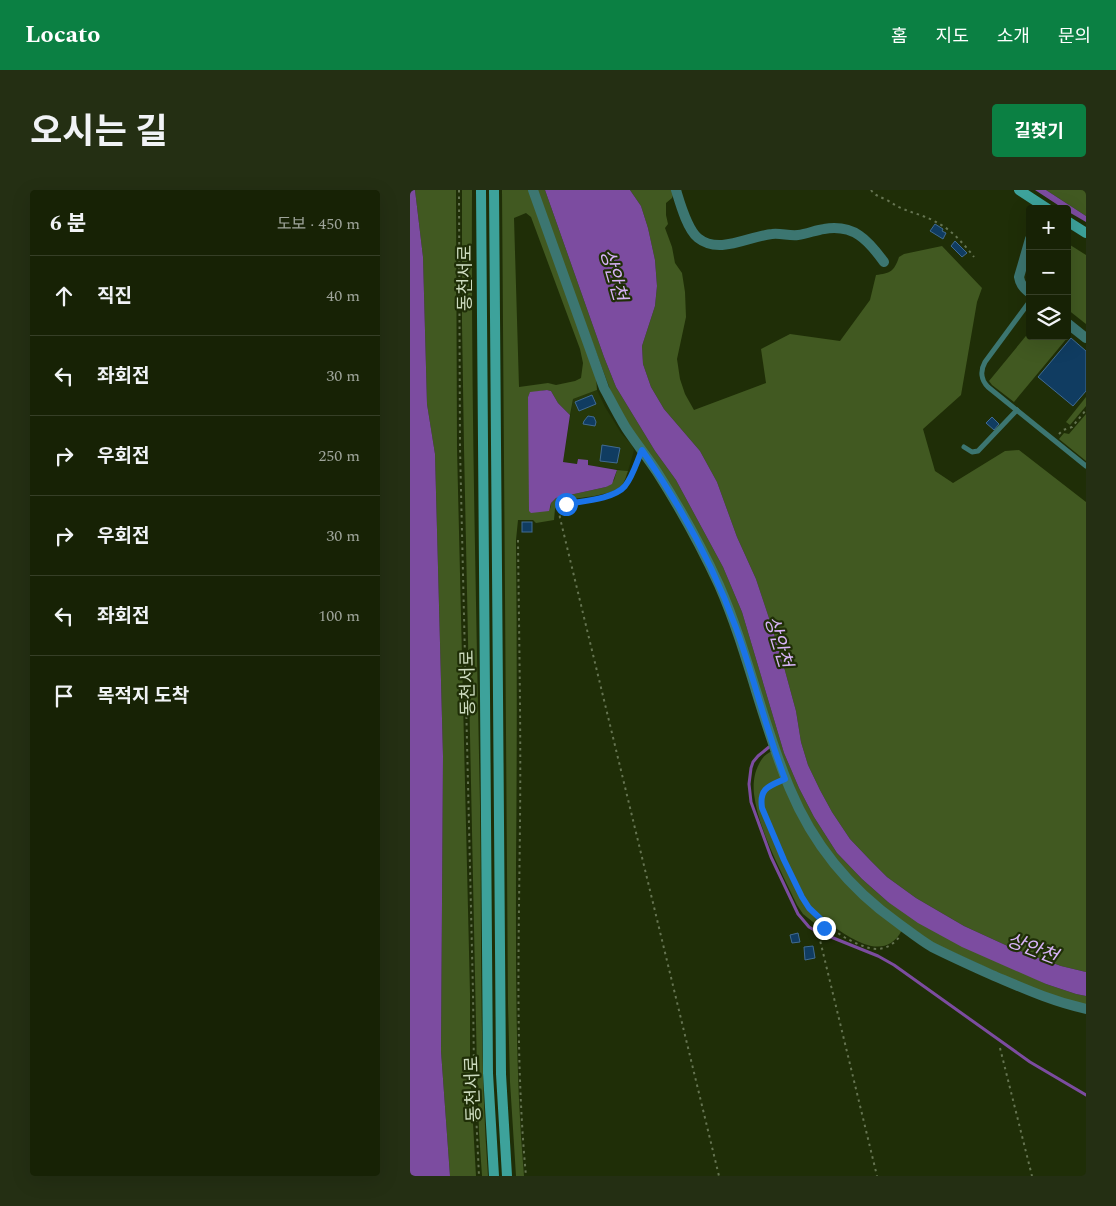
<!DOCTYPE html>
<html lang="ko">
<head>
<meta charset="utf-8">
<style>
  :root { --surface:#172205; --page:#242f13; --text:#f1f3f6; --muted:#9ea49a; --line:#363f27; --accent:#0b8043 }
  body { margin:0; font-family:Spectral,"Noto Sans KR",serif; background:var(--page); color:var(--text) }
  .controls { position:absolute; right:15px; top:15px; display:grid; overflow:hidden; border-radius:5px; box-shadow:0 5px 20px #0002 }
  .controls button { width:45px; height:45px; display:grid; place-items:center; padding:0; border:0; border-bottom:1px solid var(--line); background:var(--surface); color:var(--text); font:25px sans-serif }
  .stop { position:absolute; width:15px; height:15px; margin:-11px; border:4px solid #1a73e8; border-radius:50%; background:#fff }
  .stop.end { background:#1a73e8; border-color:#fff; box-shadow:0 1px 5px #0008 }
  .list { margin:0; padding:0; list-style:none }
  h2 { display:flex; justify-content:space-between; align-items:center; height:65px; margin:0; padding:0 20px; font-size:21px }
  h2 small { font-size:16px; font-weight:400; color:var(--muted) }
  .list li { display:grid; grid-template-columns:32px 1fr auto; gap:15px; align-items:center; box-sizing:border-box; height:80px; padding:0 20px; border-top:1px solid var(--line) }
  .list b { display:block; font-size:19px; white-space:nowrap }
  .list em { font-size:16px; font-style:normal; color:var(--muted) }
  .icon { flex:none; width:28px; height:28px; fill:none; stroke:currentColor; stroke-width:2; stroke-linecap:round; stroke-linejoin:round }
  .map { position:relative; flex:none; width:676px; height:986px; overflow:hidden; border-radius:5px }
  header { display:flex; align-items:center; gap:30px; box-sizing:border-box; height:70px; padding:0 25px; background:var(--accent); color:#fff }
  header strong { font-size:24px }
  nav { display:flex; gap:28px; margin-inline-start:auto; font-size:18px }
  .intro { display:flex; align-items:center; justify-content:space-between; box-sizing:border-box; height:120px; padding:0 30px }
  h1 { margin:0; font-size:35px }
  .button { padding:12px 22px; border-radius:5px; background:var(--accent); color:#fff; font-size:18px; font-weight:700 }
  main { display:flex; gap:30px; padding:0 30px }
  aside { flex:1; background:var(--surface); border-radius:5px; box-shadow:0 5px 20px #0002 }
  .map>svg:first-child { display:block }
</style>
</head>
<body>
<header>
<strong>Locato</strong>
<nav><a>홈</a><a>지도</a><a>소개</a><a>문의</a></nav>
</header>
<div class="intro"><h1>오시는 길</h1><a class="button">길찾기</a></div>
<main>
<aside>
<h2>6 분<small>도보 · 450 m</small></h2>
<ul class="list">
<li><svg class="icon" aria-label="ahead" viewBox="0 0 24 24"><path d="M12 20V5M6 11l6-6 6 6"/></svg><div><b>직진</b></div><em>40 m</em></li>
<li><svg class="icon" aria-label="left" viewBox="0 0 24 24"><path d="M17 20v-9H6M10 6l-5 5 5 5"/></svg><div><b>좌회전</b></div><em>30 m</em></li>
<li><svg class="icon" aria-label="right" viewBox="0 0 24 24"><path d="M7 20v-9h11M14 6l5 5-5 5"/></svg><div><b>우회전</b></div><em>250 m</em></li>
<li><svg class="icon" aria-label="right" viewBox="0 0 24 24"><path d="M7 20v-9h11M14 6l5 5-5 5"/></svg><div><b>우회전</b></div><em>30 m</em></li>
<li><svg class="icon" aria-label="left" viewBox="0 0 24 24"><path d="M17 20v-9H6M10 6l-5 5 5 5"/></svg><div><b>좌회전</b></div><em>100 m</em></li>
<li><svg class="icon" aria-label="arrive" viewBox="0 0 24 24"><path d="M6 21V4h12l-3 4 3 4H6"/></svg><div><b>목적지 도착</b></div></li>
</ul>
</aside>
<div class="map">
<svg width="676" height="986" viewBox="0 0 676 986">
  <rect width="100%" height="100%" fill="#1f2e07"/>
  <!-- built -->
  <path fill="#26380a" d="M 187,200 L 195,217 L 205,233 L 211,243 L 222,255 L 224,260 L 223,264 L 218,281 L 177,275 L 168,269 L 167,274 L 153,272 L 163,209 Z"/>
  <!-- green -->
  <g fill="#415921" fill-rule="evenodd">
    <path d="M 5,0 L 46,0 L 47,258 L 60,803 L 60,881 L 66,986 L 40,986 L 31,861 L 33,566 L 25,264 L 17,214 L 13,67 Z"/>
    <path d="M 52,0 L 62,0 C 61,205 66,410 70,615 C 72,738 69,862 78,986 L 72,986 L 69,942 L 67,881 L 54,258 L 52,134 Z"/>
    <path d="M 92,0 L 119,0 L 186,187 L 187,200 L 163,209 L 160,225 L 148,213 L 141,201 L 137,200 L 120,203 L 118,207 L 141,319 L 141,313 L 146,308 L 196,297 L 204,290 L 207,280 L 218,281 C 216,286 215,292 211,296 C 198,308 165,306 149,313 L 145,319 L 144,330 L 126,333 L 123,330 L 108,330 L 106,350 C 107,458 107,567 106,675 C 106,779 105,883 114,986 L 106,986 L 100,892 L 98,814 ZM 116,23 L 121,27 L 170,159 L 173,173 L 171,188 L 165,191 L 146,195 L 138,193 L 109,197 L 104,28 Z"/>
    <path d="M 125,0 L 135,0 L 194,167 L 206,197 L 245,261 L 266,290 L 313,377 L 332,422 L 374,563 L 389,598 L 404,627 L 427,663 L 452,689 L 478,712 L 636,794 L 666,804 L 676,806 L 676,816 L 641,807 L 523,753 L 463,711 L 419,662 L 380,596 L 324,425 L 203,207 Z"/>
    <path d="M 220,0 L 262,0 L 263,5 L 262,8 L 256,13 L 256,25 L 258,34 L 255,38 L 262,57 L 265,73 L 272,83 L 275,102 L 276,127 L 267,169 L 270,189 L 275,204 L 284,220 L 356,193 L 351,159 L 380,144 L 430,151 L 460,110 L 466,85 C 480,83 484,82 489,67 L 494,64 L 532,56 L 572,98 L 567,112 L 551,205 L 513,239 L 525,281 L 543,293 L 595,261 L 609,260 L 676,312 L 676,782 L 651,776 L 602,758 L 554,736 L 506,708 L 477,687 L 461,671 L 440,649 L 422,622 L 410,600 L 398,575 L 391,552 L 386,521 L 374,477 L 360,431 L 346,389 L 327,347 L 307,292 L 290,261 L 254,219 L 241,197 L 233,174 L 232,156 L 245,116 L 247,96 L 245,70 L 238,38 L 231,16 Z"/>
    <path d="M 636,0 L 676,0 L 676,26 Z"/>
    <path d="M 657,53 L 676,65 L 676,134 L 657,119 Z"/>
    <path d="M 620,141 L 620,146 L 657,146 L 658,147 L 604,212 L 582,195 L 579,191 Z"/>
    <path d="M 676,207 L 676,216 L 660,235 L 656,232 Z"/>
    <path d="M 676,224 L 676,271 L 649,249 L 654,243 L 659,244 Z"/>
    <path d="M 363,561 L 402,647 L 492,740 C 474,775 437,746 416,731 L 411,736 L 408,736 L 393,724 L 387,715 C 372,683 348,639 344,604 C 343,594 344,583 349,574 C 352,568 356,563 363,561 Z"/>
  </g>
  <!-- water -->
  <g fill="#7c4ca0">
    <path d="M 0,0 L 5,0 L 13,67 L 17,214 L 25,264 L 33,566 L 31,861 L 40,986 L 0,986 Z"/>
    <path d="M 135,0 L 220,0 L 231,16 L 238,38 L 245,70 L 247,96 L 245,116 L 232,156 L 233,174 L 241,197 L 254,219 L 290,261 L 307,292 L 327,347 L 346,389 L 360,431 L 374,477 L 386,521 L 391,552 L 398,575 L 410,600 L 422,622 L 440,649 L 461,671 L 477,687 L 506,708 L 554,736 L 602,758 L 651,776 L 676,782 L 676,806 L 666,804 L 636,794 L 552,757 L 508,733 L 478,712 L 452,689 L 427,663 L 404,627 L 389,598 L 374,563 L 332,422 L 313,377 L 266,290 L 245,261 L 206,197 L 194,167 Z"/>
    <path d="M 625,0 L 636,0 L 676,26 L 676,32 L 657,21 L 657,19 L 654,19 Z"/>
    <path d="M 137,200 L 141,201 L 148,213 L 160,225 L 153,272 L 167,274 L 168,269 L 178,270 L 178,275 L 207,280 L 202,294 L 196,297 L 146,308 L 141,313 L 139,321 L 121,323 L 119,321 L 118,207 L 120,202 Z"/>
  </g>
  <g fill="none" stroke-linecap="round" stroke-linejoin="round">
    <!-- stream -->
    <path stroke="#7c4ca0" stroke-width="3" d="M 359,557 L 348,566 L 343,572 L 341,578 L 339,594 L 341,612 L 361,667 L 388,724 L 399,737 L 406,741 L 468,766 L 484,775 L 620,872 L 676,905"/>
  </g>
  <!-- building -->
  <g fill="#103c61" stroke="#406b93">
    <path d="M 525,34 L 533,39 L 532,41 L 536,43 L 533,49 L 520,41 Z"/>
    <path d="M 545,51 L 557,63 L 552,67 L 541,56 Z"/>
    <path d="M 661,148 L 676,161 L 676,201 L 663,216 L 628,187 Z"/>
    <path d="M 182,205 L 186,214 L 169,221 L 165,212 Z"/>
    <path d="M 178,226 L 184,227 L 186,232 L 185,236 L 173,234 L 174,231 Z"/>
    <path d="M 582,227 L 589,234 L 584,240 L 576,233 Z"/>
    <path d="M 192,255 L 210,258 L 207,273 L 190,271 Z"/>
    <rect x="112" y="332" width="10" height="10"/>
    <path d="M 388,743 L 390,752 L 382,753 L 380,745 Z"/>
    <path d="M 403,756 L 405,768 L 395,770 L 394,757 Z"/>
  </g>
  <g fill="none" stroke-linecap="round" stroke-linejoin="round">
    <!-- path -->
    <g stroke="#657451" stroke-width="2" stroke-dasharray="2.5 4" stroke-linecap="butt">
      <path d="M 49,0 L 50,258 L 63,803 L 64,881 L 69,986"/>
      <path d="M 461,0 C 465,6 471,7 477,10 C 482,13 486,16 491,18 C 502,23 513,25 524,31 C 540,38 554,54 564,67"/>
      <path d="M 649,244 L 653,240 L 662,237 L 676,220"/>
      <path d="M 227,272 C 223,280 220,290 214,297 C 203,309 173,311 156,314 C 150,317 149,321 150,328 L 309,986"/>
      <path d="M 108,350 C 109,444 111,537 110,630 C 109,749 105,868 116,986"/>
      <path d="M 366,593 C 352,599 349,603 352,618 C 360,640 370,661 379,682 C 385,694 391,708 400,719 C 412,733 435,750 453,756 C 468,762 480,759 490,746"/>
      <path d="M 417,735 L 411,741 L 409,746 L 467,986"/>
      <path d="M 590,858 L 622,986"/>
    </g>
    <!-- lane -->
    <g stroke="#3c7671" stroke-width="5">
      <path d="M 620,111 L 575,172 C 570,181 571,190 578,197 L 676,276"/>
      <path d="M 554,257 L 562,262 L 568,261 L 607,220"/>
    </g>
    <!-- street -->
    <g stroke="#3c7671" stroke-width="10">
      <path d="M 123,0 L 194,198 C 201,211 208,225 216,238 C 226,253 237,267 247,282 C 270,318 291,356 309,395 C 338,461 352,533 380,599 C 403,654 440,699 488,733 C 499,741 510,750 522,757 C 542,767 562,776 582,785 C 615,799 641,811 676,819"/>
      <path d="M 266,0 C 270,13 277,39 288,48 C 309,65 339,46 362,44 C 371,43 379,46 388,45 C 397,44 406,40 414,39 C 444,34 458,50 474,72"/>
      <path d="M 620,49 L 609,87 C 610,94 614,99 620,103"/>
      <path d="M 657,133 L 676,148"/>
    </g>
    <!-- secondary -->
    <g stroke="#3da29b" stroke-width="10">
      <path d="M 71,0 L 78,883 L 84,986"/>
      <path d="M 84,0 L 91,884 L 97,986"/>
      <path d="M 609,0 L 638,19"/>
      <path d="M 657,31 L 676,43"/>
    </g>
  </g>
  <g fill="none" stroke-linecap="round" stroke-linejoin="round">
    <!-- route -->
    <path stroke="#1a73e8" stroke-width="6" d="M 156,314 C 173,311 204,309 215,296 C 223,286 227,271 232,260 C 270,315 303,374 326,438 C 344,487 356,540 375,589 C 359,596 349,598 352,618 L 374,670 L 392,707 L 399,718 L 417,735 L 414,738"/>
  </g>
  <g text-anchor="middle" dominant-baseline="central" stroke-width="4.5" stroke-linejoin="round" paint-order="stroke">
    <!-- street labels -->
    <g font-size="18" fill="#cedcc0" stroke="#1f2e07">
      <text transform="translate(55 88) rotate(-90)">동천서로</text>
      <text transform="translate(58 493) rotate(-91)">동천서로</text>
      <text transform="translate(63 899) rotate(-92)">동천서로</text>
    </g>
    <!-- water labels -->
    <g font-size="19" font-style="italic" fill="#d7b3f7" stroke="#1f2e07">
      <text transform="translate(203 85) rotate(74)">상안천</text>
      <text transform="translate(368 452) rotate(73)">상안천</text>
      <text transform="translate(622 759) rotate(21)">상안천</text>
    </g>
  </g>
</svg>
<div class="controls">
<button>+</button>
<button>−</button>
<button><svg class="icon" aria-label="layers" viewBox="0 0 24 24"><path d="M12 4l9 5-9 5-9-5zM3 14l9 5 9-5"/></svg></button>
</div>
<div class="stop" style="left:156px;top:314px"></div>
<div class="stop end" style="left:414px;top:738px"></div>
</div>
</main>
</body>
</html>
